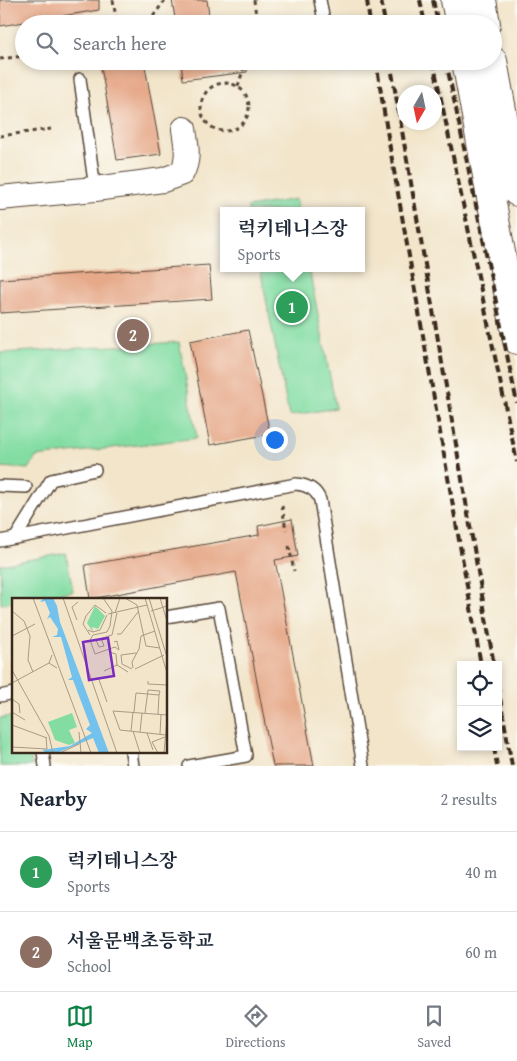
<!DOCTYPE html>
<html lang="en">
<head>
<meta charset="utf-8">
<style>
  :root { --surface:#fff; --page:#f2f2f3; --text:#1f2937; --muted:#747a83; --line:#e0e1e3; --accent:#0b8043 }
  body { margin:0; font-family:"Gentium Book Plus","Noto Serif KR",serif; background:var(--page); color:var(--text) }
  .controls { position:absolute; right:15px; bottom:15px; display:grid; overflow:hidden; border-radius:0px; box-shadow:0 2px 8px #0003 }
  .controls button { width:45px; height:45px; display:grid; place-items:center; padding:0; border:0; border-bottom:1px solid var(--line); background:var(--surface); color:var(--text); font:25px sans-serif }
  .compass { position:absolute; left:397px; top:85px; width:45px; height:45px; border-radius:50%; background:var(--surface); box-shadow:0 2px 8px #0003; rotate:189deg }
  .you { position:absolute; left:274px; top:439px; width:18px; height:18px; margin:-12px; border:4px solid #fff; border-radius:50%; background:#1a73e8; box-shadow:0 0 0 8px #1a73e833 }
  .badge { display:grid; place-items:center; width:32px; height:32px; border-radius:50%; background:var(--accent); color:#fff; font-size:16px; font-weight:700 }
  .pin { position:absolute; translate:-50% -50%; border:2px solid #fff; box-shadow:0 1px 5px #0006 }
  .popup { position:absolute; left:220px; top:207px; width:145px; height:65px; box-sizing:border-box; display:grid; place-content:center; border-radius:0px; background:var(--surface); filter:drop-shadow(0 1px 4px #0005); font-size:16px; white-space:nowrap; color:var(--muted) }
  .popup b { font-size:19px; color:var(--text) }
  .popup::after { content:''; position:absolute; left:50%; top:100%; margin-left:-10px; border:10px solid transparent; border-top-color:var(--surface) }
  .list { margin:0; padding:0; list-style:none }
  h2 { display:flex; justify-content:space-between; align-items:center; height:65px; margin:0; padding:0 20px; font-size:21px }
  h2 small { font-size:16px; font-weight:400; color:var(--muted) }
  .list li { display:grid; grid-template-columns:32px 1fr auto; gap:15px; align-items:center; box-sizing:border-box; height:80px; padding:0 20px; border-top:1px solid var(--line) }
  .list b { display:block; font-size:19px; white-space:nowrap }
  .list p { margin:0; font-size:16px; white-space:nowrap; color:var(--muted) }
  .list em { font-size:16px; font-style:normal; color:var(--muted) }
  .icon { flex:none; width:28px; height:28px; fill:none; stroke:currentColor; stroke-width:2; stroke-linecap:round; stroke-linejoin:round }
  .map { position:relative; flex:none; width:517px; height:766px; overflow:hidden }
  .search { position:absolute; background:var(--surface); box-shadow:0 2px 8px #0003; left:15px; right:15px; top:15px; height:55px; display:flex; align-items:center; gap:12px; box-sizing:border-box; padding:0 18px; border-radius:28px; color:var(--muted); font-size:19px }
  .sheet { height:225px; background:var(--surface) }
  nav { display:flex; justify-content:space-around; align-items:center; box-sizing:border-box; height:70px; border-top:1px solid var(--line); background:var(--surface); font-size:14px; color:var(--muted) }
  nav a { display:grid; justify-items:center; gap:2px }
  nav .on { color:var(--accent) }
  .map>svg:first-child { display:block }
</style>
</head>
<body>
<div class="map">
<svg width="517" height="766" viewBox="0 0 517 766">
  <rect width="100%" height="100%" fill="#fdfcf7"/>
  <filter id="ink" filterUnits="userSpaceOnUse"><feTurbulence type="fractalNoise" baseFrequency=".02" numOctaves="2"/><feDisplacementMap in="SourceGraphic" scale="10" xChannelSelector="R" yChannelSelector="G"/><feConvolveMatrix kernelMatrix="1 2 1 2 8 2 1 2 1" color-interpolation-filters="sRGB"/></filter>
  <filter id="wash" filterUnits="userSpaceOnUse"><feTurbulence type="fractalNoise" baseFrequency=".0096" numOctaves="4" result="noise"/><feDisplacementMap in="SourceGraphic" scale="20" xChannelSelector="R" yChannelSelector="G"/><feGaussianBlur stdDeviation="1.12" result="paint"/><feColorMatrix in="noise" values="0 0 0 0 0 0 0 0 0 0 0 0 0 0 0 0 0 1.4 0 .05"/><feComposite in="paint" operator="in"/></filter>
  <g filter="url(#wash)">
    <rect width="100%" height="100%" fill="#f2e5ca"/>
    <!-- green -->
    <g fill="#83dda3" stroke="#5f8460">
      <path d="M 296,199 L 298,211 L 248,211 L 248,207 Z"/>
      <path d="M 260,268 L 309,268 L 336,408 L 289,416 Z"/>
      <path d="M 179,342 L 197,438 L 36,457 L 29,469 L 0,467 L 0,353 Z"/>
      <path d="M 66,553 L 73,591 L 25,600 L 14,600 L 14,602 L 1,604 L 0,565 Z"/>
      <path d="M 14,716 L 14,752 L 30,752 L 32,766 L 0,766 L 0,718 Z"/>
    </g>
    <g id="blocks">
      <!-- building -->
      <g fill="#e6a989">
        <path d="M 0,0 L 99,0 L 99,10 L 0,26 Z"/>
        <path d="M 172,0 L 207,0 L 210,24 L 176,24 Z"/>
        <path d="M 100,61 L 144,61 L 161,154 L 117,160 Z"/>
        <path d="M 181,61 L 246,61 L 247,72 L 183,80 Z"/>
        <path d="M 209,265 L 212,299 L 0,313 L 0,279 Z"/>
        <path d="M 248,330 L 270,434 L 210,445 L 190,341 Z"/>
        <path d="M 292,519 L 298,556 L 275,560 L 314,766 L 273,766 L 236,572 L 90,599 L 85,565 L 259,535 L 258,526 Z"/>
      </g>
    </g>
  </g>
  <g filter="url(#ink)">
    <use href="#blocks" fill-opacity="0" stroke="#564638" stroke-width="1"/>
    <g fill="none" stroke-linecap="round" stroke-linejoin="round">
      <!-- service casing -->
      <g stroke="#564638" stroke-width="14">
        <g id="service">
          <path d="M 320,0 L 324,21"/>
          <path d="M 80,79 L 95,189"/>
          <path d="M 0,486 L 26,487"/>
          <path d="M 16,537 L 51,480 L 95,470"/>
          <path d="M 0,541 L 296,484 C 307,485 316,489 320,500 L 363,766"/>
          <path d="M 166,617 L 219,608 L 246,756 L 189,766"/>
          <path d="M 0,696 L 14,693"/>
          <path d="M 43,752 L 45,766"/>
          <path d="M 131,752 L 133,766"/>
        </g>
      </g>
      <!-- minor casing -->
      <g stroke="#564638" stroke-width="26">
        <path id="minor" d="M 0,198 L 95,189 L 163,180 L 182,173 C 190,157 186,145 184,129"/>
      </g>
      <!-- motorway casing -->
      <g stroke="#564638" stroke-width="30">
        <g id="motorway">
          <path d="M 455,0 L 460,24"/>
          <path d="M 482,0 L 486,24"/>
          <path d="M 466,61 L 517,340"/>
          <path d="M 493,61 L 517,192"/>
        </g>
      </g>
      <!-- path -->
      <g stroke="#564638" stroke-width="3" stroke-dasharray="4 4" stroke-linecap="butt">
        <path d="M 113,0 L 117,24"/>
        <path d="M 254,0 L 257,24"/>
        <path d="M 152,24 L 152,18 L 165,0"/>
        <path d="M 0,59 L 24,56"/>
        <circle cx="225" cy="107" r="24"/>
        <path d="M 238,86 L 246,61"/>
        <path d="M 0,136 L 51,129"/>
        <path d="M 282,506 L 286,530"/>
        <path d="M 289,546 L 294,571"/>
      </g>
      <!-- service -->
      <use href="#service" stroke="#fff" stroke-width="11"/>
      <!-- minor -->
      <use href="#minor" stroke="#fff" stroke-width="24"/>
      <!-- motorway -->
      <use href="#motorway" stroke="#fff" stroke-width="28"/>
      <!-- rail -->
      <g stroke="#3b2a1e" stroke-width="4" stroke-dasharray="8 4" stroke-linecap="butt">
        <path d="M 367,0 L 370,24"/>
        <path d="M 381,0 L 385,24"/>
        <path d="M 420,0 L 425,24"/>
        <path d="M 433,0 L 438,24"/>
        <path d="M 376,61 L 387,131 L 481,665"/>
        <path d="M 390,61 L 494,665"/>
        <path d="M 433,61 L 517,462"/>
        <path d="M 446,61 L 517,403"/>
        <path d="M 498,687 L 512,766"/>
        <path d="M 494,747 L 497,766"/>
      </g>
    </g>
  </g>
  <!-- overview -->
  <g transform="translate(12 598)">
    <rect width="155" height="155" fill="#f2e5ca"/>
    <path d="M 83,8 L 93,18 L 86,31 L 80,29 L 81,34 L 75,25 ZM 60,115 L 65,129 L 57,132 L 63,145 L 57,147 L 43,142 L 36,124 Z" fill="#83dda3"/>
    <path d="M 32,0 L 41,0 L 45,8 L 48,24 L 97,155 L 87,155 L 81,140 L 45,155 L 35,155 L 30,152 L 58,148 L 80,135 L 74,131 L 78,127 L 61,82 L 56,82 L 60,79 L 49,39 L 40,39 L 45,37 L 46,31 L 38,19 L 35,21 L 38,15 L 33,3 L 28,4 Z" fill="#72c2ed"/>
    <path fill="none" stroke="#a99a85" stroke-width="1" d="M 21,0 L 79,155M 51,0 L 105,155M 91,0 L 100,13 L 98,28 L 95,34 L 81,37 L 78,42 L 83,56 L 103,49 L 107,52 L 105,43 L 102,44M 113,0 L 125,7 L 134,48 L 148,50M 133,0 L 155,75M 137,0 L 155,59M 148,0 L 155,23M 0,13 L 12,23 L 18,38 L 16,62 L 21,74M 139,13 L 155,8M 103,15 L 108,0M 96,16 L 135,7M 65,22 L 60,9 L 66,4M 76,32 L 81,34 L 88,32 L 95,17M 105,36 L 109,36 L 126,14M 78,37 L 71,26 L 74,18 L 83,7 L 94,15M 0,38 L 23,26M 89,40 L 92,48 L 87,49 L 84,42 L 100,37 L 105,15M 97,54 L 104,56 L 105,67M 40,57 L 37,65 L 45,70M 121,70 L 120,64 L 127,51 L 129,38 L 143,33M 120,71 L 110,66 L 109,57 L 124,55M 123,71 L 152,57M 0,72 L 37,138 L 41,155M 92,73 L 105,67 L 116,74M 86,79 L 95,104M 136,83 L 136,86 L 155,87M 0,85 L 37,65M 0,101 L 7,106 L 8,115M 0,114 L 13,122M 122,114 L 124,95 L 147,97 L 146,116M 133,115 L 136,92 L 148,93 L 147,97M 0,127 L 35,140M 119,133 L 121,114M 121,133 L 128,155M 67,134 L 69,155M 128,134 L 130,115M 135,135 L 141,152M 148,136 L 149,117M 154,137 L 108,132 L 101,113 L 155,117M 0,149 L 35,151 L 34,139M 48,155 L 67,146M 146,155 L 140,144 L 153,139M 152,155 L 155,121"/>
    <path fill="#7b2cbf" fill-opacity="0.15" stroke="#7b2cbf" stroke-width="2.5" d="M 96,40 L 102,78 L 77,82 L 71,44 Z"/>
    <rect width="155" height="155" fill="none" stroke="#3b2a1e" stroke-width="2.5"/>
  </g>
</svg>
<div class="controls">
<button><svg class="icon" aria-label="locate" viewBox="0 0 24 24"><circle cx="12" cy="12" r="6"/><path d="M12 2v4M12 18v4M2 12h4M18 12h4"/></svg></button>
<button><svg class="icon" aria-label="layers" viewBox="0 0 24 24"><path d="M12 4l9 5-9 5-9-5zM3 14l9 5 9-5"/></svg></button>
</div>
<svg class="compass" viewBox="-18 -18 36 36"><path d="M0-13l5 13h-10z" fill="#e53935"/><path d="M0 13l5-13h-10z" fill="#747a83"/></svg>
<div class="you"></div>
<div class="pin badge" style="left:292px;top:307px;background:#2e9e5b">1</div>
<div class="popup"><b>럭키테니스장</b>Sports</div>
<div class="pin badge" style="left:133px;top:335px;background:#8d6e63">2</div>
<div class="search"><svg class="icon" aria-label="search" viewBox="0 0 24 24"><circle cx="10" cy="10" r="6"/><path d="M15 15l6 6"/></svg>Search here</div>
</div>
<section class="sheet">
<h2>Nearby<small>2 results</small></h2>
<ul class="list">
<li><span class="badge" style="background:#2e9e5b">1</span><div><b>럭키테니스장</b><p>Sports</p></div><em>40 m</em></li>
<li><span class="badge" style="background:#8d6e63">2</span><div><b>서울문백초등학교</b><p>School</p></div><em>60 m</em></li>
</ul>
</section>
<nav>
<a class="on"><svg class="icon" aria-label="map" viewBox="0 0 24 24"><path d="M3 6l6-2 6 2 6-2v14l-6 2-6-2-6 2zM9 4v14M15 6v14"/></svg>Map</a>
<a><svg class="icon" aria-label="directions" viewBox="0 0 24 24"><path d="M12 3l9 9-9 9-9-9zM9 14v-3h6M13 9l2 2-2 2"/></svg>Directions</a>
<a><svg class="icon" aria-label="saved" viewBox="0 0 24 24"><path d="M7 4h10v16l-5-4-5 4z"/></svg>Saved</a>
</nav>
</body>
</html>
